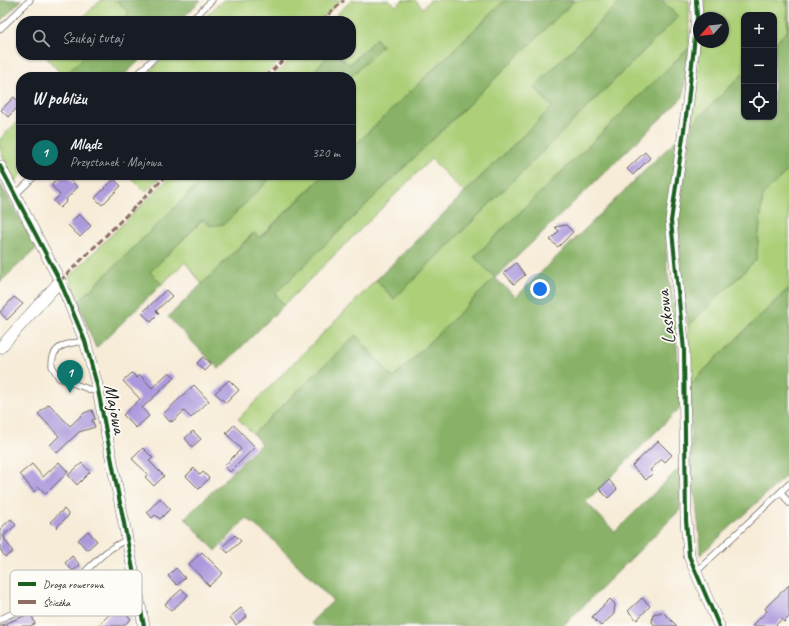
<!DOCTYPE html>
<html lang="pl">
<head>
<meta charset="utf-8">
<style>
  :root { --surface:#171b24; --page:#20242c; --text:#f1f3f6; --muted:#9ea1a6; --line:#363941; --accent:#0f766e }
  body { margin:0; font-family:Caveat,sans-serif; background:var(--page); color:var(--text) }
  .controls { position:absolute; right:12px; top:12px; display:grid; overflow:hidden; border-radius:8px; box-shadow:0 1px 3px #0004 }
  .controls button { width:36px; height:36px; display:grid; place-items:center; padding:0; border:0; border-bottom:1px solid var(--line); background:var(--surface); color:var(--text); font:20px sans-serif }
  .compass { position:absolute; left:693px; top:12px; width:36px; height:36px; border-radius:50%; background:var(--surface); box-shadow:0 1px 3px #0004; rotate:243deg }
  .you { position:absolute; left:540px; top:289px; width:14px; height:14px; margin:-10px; border:3px solid #fff; border-radius:50%; background:#1a73e8; box-shadow:0 0 0 6px #1a73e833 }
  .badge { display:grid; place-items:center; width:26px; height:26px; border-radius:50%; background:var(--accent); color:#fff; font-size:13px; font-weight:700 }
  .pin { position:absolute; translate:-50% -33px; filter:drop-shadow(0 1px 2px #0008) }
  .pin::after { content:''; position:absolute; top:21px; width:14px; height:12px; background:inherit; clip-path:polygon(0 0,100% 0,50% 100%) }
  .list { margin:0; padding:0; list-style:none }
  h2 { display:flex; justify-content:space-between; align-items:center; height:52px; margin:0; padding:0 16px; font-size:17px }
  h2 small { font-size:13px; font-weight:400; color:var(--muted) }
  .list li { display:grid; grid-template-columns:26px 1fr auto; gap:12px; align-items:center; box-sizing:border-box; height:56px; padding:0 16px; border-top:1px solid var(--line) }
  .list b { display:block; font-size:15px; white-space:nowrap }
  .list p { margin:0; font-size:13px; white-space:nowrap; color:var(--muted) }
  .list em { font-size:13px; font-style:normal; color:var(--muted) }
  .icon { flex:none; width:22px; height:22px; fill:none; stroke:currentColor; stroke-width:2; stroke-linecap:round; stroke-linejoin:round }
  .map { position:relative; flex:none; width:789px; height:626px; overflow:hidden }
  .search { position:absolute; background:var(--surface); box-shadow:0 1px 3px #0004; left:16px; top:16px; width:340px; height:44px; display:flex; align-items:center; gap:10px; box-sizing:border-box; padding:0 14px; border-radius:16px; color:var(--muted); font-size:15px }
  .panel { position:absolute; background:var(--surface); box-shadow:0 1px 3px #0004; left:16px; top:72px; width:340px; height:108px; border-radius:16px }
  .map>svg:first-child { display:block }
</style>
</head>
<body>
<div class="map">
<svg width="789" height="626" viewBox="0 0 789 626">
  <rect width="100%" height="100%" fill="#fdfcf7"/>
  <filter id="ink" filterUnits="userSpaceOnUse"><feTurbulence type="fractalNoise" baseFrequency=".025" numOctaves="2"/><feDisplacementMap in="SourceGraphic" scale="8" xChannelSelector="R" yChannelSelector="G"/><feConvolveMatrix kernelMatrix="1 2 1 2 8 2 1 2 1" color-interpolation-filters="sRGB"/></filter>
  <filter id="wash" filterUnits="userSpaceOnUse"><feTurbulence type="fractalNoise" baseFrequency=".012" numOctaves="4" result="noise"/><feDisplacementMap in="SourceGraphic" scale="16" xChannelSelector="R" yChannelSelector="G"/><feGaussianBlur stdDeviation="0.9" result="paint"/><feColorMatrix in="noise" values="0 0 0 0 0 0 0 0 0 0 0 0 0 0 0 0 0 1.4 0 .05"/><feComposite in="paint" operator="in"/></filter>
  <g filter="url(#wash)">
    <rect width="100%" height="100%" fill="#f7ecd8"/>
    <!-- green -->
    <g fill="#accf78" stroke="#64764a">
      <path d="M 101,0 L 116,0 L 129,13 L 121,21 L 79,21 Z"/>
      <path d="M 223,0 L 341,0 L 320,21 L 201,21 Z"/>
      <path d="M 352,0 L 390,0 L 396,6 L 403,0 L 415,0 L 423,8 L 430,0 L 505,0 L 351,149 L 351,77 L 382,46 L 376,38 L 349,65 L 338,55 L 351,55 L 351,21 L 330,21 Z"/>
      <path d="M 575,0 L 622,0 L 534,87 L 553,107 L 464,193 L 431,159 L 284,305 L 275,294 Z"/>
      <path d="M 662,0 L 689,0 L 689,48 L 474,257 L 495,278 L 393,378 L 356,335 L 253,434 L 238,419 L 376,280 L 394,299 L 678,17 Z"/>
      <path d="M 704,0 L 786,0 L 788,30 L 774,44 L 774,15 L 744,15 L 744,73 L 692,124 L 701,42 L 723,42 L 723,18 L 705,18 Z"/>
      <path d="M 44,55 L 86,55 L 64,77 Z"/>
      <path d="M 166,55 L 285,55 L 263,77 L 152,77 L 148,73 Z"/>
      <path d="M 295,55 L 330,55 L 307,77 L 273,77 Z"/>
      <path d="M 21,118 L 21,175 L 13,183 L 0,148 L 0,139 Z"/>
      <path d="M 789,169 L 789,288 L 690,384 L 688,326 L 756,260 L 763,195 Z"/>
      <path d="M 128,175 L 163,175 L 145,192 Z"/>
      <path d="M 172,175 L 208,175 L 78,302 L 69,277 Z"/>
      <path d="M 274,175 L 324,175 L 259,238 L 253,233 L 202,284 L 185,262 L 162,284 L 150,272 L 204,219 L 224,224 Z"/>
    </g>
    <!-- forest -->
    <g fill="#89b268" stroke="#526742">
      <path d="M 0,0 L 22,0 L 0,21 Z"/>
      <path d="M 116,0 L 201,0 L 180,21 L 121,21 L 129,13 Z"/>
      <path d="M 505,0 L 575,0 L 275,294 L 284,305 L 219,369 L 168,317 L 254,233 L 260,238 L 324,175 L 351,175 L 351,149 Z"/>
      <path d="M 622,0 L 662,0 L 678,17 L 394,299 L 376,280 L 552,107 L 534,87 Z"/>
      <path d="M 786,0 L 789,0 L 789,169 L 763,195 L 756,260 L 688,326 L 681,278 L 678,222 L 692,124 L 744,73 L 744,117 L 774,117 L 774,44 L 788,30 Z"/>
      <path d="M 376,38 L 382,46 L 351,77 L 307,77 L 330,55 L 338,55 L 350,65 Z"/>
      <path d="M 689,48 L 683,97 L 495,278 L 516,297 L 679,137 L 666,229 L 667,271 L 674,303 L 681,407 L 586,502 L 615,532 L 681,466 L 680,510 L 563,626 L 314,626 L 311,622 L 333,601 L 270,537 L 246,518 L 216,551 L 185,518 L 261,444 L 253,434 L 356,335 L 393,378 L 495,278 L 474,257 Z"/>
      <path d="M 86,55 L 145,55 L 122,77 L 63,77 Z"/>
      <path d="M 208,175 L 274,175 L 224,224 L 210,226 L 203,219 L 150,272 L 162,284 L 96,348 L 78,302 Z"/>
      <path d="M 0,184 L 37,248 L 0,282 L 1,270 Z"/>
      <path d="M 789,288 L 789,473 L 700,555 L 700,537 L 695,495 L 691,479 L 690,384 Z"/>
    </g>
    <g id="blocks">
      <!-- building -->
      <g fill="#ac99dc">
        <path d="M 14,97 L 21,104 L 8,117 L 1,110 Z"/>
        <path d="M 645,152 L 650,158 L 633,175 L 627,169 Z"/>
        <path d="M 64,175 L 78,187 L 66,199 L 67,201 L 60,208 L 54,201 L 60,195 L 52,186 L 54,181 L 58,181 Z"/>
        <path d="M 114,179 L 121,186 L 102,205 L 95,198 Z"/>
        <path d="M 79,214 L 91,226 L 80,237 L 68,225 Z"/>
        <path d="M 566,225 L 573,232 L 558,247 L 550,240 L 559,231 L 555,227 Z"/>
        <path d="M 516,263 L 525,275 L 514,284 L 504,273 Z"/>
        <path d="M 166,290 L 172,296 L 156,311 L 159,314 L 151,322 L 142,313 Z"/>
        <path d="M 14,297 L 23,304 L 7,320 L 0,312 Z"/>
        <path d="M 203,357 L 211,364 L 204,371 L 197,363 Z"/>
        <path d="M 169,372 L 175,377 L 142,408 L 149,416 L 136,428 L 123,415 L 140,399 L 123,381 L 132,373 L 137,378 L 140,375 L 152,388 Z"/>
        <path d="M 229,380 L 239,390 L 226,403 L 215,393 Z"/>
        <path d="M 194,385 L 209,401 L 191,418 L 184,411 L 172,422 L 171,420 L 170,422 L 163,414 Z"/>
        <path d="M 49,404 L 70,426 L 84,413 L 92,410 L 95,419 L 92,420 L 95,427 L 79,432 L 57,453 L 50,445 L 59,436 L 38,414 Z"/>
        <path d="M 234,425 L 255,447 L 230,472 L 224,466 L 241,449 L 226,433 Z"/>
        <path d="M 193,431 L 201,439 L 192,447 L 185,438 Z"/>
        <path d="M 658,441 L 672,455 L 665,462 L 662,459 L 650,470 L 653,473 L 646,480 L 632,466 Z"/>
        <path d="M 143,448 L 153,458 L 149,461 L 164,476 L 154,486 L 145,477 L 148,474 L 132,459 Z"/>
        <path d="M 59,462 L 68,472 L 46,494 L 39,487 L 34,492 L 20,474 L 32,464 L 43,477 Z"/>
        <path d="M 82,463 L 90,472 L 77,485 L 68,475 Z"/>
        <path d="M 194,468 L 200,475 L 203,472 L 209,478 L 199,489 L 186,476 Z"/>
        <path d="M 609,480 L 617,489 L 608,498 L 599,489 Z"/>
        <path d="M 160,498 L 170,509 L 160,519 L 155,515 L 152,518 L 147,512 Z"/>
        <path d="M 64,509 L 69,515 L 56,528 L 50,522 Z"/>
        <path d="M 11,519 L 16,525 L 3,536 L 13,552 L 5,557 L 0,549 L 0,529 Z"/>
        <path d="M 88,531 L 97,541 L 87,550 L 78,540 Z"/>
        <path d="M 235,535 L 241,541 L 228,553 L 222,547 Z"/>
        <path d="M 202,552 L 223,573 L 209,586 L 189,564 Z"/>
        <path d="M 72,556 L 80,565 L 73,571 L 65,563 Z"/>
        <path d="M 176,568 L 185,578 L 177,585 L 168,576 Z"/>
        <path d="M 104,576 L 118,591 L 111,598 L 131,619 L 123,626 L 97,626 L 111,613 L 88,588 L 98,578 L 100,580 Z"/>
        <path d="M 789,585 L 789,617 L 784,622 L 782,619 L 775,626 L 752,626 L 767,611 L 765,609 L 768,605 Z"/>
        <path d="M 182,589 L 188,595 L 171,611 L 165,604 Z"/>
        <path d="M 642,598 L 650,606 L 637,620 L 628,611 Z"/>
        <path d="M 610,599 L 615,604 L 614,614 L 601,626 L 592,617 Z"/>
        <path d="M 241,608 L 247,616 L 236,625 L 230,617 Z"/>
        <path d="M 663,612 L 677,626 L 655,626 L 652,622 L 653,614 Z"/>
        <path d="M 31,613 L 35,624 L 30,626 L 0,626 Z"/>
      </g>
    </g>
  </g>
  <g filter="url(#ink)">
    <use href="#blocks" fill-opacity="0" stroke="#69655e" stroke-width="1"/>
    <g fill="none" stroke-linecap="round" stroke-linejoin="round">
      <!-- lane casing -->
      <g stroke="#69655e" stroke-width="7">
        <g id="lane">
          <path d="M 191,21 L 212,0"/>
          <path d="M 0,29 L 30,0"/>
          <path d="M 135,77 L 157,55"/>
          <path d="M 15,195 L 36,175"/>
          <path d="M 85,341 C 68,343 51,345 52,366 L 59,378 L 99,393"/>
          <path d="M 781,492 L 789,503"/>
          <path d="M 696,572 L 789,484"/>
          <path d="M 0,620 C 10,611 44,605 60,594 C 83,578 100,550 127,540"/>
        </g>
      </g>
      <!-- street casing -->
      <g stroke="#69655e" stroke-width="12">
        <g id="street">
          <path d="M 696,0 L 697,17 L 688,102 L 671,221 L 684,350 L 686,520 L 689,556 L 719,626"/>
          <path d="M 0,166 L 60,281 L 85,341 L 97,385 L 144,626"/>
          <path d="M 0,348 L 60,281"/>
        </g>
      </g>
      <!-- lane -->
      <use href="#lane" stroke="#fff" stroke-width="5.5"/>
      <!-- street -->
      <use href="#street" stroke="#fff" stroke-width="11"/>
      <!-- quiet -->
      <g stroke="#8d6e63" stroke-width="3" stroke-dasharray="6 3" stroke-linecap="butt">
        <path d="M 322,21 L 344,0"/>
        <path d="M 266,77 L 288,55"/>
        <path d="M 60,281 L 167,175"/>
      </g>
      <!-- cycleway casing -->
      <g stroke="#fdfcf7" stroke-width="6">
        <g id="cycleway">
          <path d="M 696,0 L 697,17 L 688,102 L 671,221 L 684,350 L 686,520 L 689,556 L 719,626"/>
          <path d="M 0,166 L 60,281 L 85,341 L 97,385 L 144,626"/>
        </g>
      </g>
      <!-- cycleway -->
      <use href="#cycleway" stroke="#1b5e20" stroke-width="4"/>
    </g>
  </g>
  <g text-anchor="middle" dominant-baseline="central" stroke-width="3.5" stroke-linejoin="round" paint-order="stroke">
    <!-- street labels -->
    <g font-size="19" fill="#1c1c1c" stroke="#fdfcf7">
      <text transform="translate(666 317) rotate(-97)">Laskowa</text>
      <text transform="translate(115 409) rotate(79)">Majowa</text>
    </g>
  </g>
  <!-- legend -->
  <rect x="10" y="570" width="132" height="46" rx="6" fill="#fdfcf7" stroke="#bab9b5" stroke-width="1"/>
  <rect x="18" y="582" width="18" height="4" fill="#1b5e20"/>
  <rect x="18" y="600" width="18" height="4" fill="#8d6e63"/>
  <g font-size="11" fill="#1c1c1c">
    <text x="43" y="588">Droga rowerowa</text>
    <text x="43" y="606">Ścieżka</text>
  </g>
</svg>
<div class="controls">
<button>+</button>
<button>−</button>
<button><svg class="icon" aria-label="locate" viewBox="0 0 24 24"><circle cx="12" cy="12" r="6"/><path d="M12 2v4M12 18v4M2 12h4M18 12h4"/></svg></button>
</div>
<svg class="compass" viewBox="-18 -18 36 36"><path d="M0-13l5 13h-10z" fill="#e53935"/><path d="M0 13l5-13h-10z" fill="#9ea1a6"/></svg>
<div class="you"></div>
<div class="pin badge" style="left:70px;top:393px">1</div>
<div class="search"><svg class="icon" aria-label="search" viewBox="0 0 24 24"><circle cx="10" cy="10" r="6"/><path d="M15 15l6 6"/></svg>Szukaj tutaj</div>
<section class="panel">
<h2>W pobliżu<small></small></h2>
<ul class="list">
<li><span class="badge">1</span><div><b>Mlądz</b><p>Przystanek · Majowa</p></div><em>320 m</em></li>
</ul>
</section>
</div>
</body>
</html>
